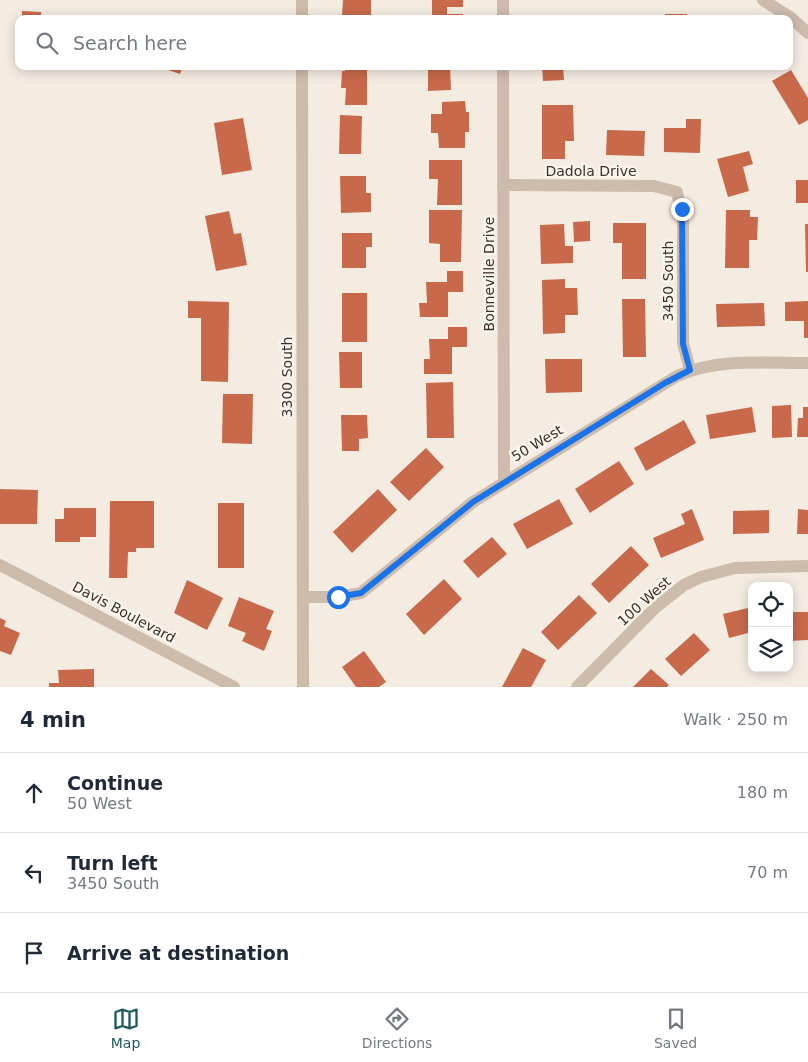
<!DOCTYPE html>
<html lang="en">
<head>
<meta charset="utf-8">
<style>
  :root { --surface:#fff; --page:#f2f2f3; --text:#1f2937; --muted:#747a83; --line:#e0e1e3; --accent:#1f5a5e }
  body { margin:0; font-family:"DejaVu Sans",sans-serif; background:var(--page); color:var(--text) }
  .controls { position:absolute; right:15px; bottom:15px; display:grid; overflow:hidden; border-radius:10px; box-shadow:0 2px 12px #0003 }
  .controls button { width:45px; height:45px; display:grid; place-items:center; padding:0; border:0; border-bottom:1px solid var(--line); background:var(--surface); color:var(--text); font:25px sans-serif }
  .stop { position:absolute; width:15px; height:15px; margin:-11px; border:4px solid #1a73e8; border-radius:50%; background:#fff }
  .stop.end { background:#1a73e8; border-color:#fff; box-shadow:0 1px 5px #0008 }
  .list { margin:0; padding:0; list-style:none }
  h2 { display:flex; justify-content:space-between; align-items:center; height:65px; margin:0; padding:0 20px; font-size:21px }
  h2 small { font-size:16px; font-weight:400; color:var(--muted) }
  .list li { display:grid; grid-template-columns:32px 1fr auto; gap:15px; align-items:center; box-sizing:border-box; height:80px; padding:0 20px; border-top:1px solid var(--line) }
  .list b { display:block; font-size:19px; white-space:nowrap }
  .list p { margin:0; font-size:16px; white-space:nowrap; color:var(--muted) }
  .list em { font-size:16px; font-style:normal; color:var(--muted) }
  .icon { flex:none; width:28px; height:28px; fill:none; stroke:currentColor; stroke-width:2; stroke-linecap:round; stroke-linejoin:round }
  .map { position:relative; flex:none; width:808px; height:687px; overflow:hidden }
  .search { position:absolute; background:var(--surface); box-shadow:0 2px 12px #0003; left:15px; right:15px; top:15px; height:55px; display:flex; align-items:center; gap:12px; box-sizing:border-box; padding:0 18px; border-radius:10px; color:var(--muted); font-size:19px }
  .sheet { height:305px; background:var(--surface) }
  nav { display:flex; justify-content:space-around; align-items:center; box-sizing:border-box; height:70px; border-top:1px solid var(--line); background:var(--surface); font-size:14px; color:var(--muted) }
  nav a { display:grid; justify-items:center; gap:2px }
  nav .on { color:var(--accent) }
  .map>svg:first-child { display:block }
</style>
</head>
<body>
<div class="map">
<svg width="808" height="687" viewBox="0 0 808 687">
  <rect width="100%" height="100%" fill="#f4ebe1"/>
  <!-- building -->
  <g fill="#c8694b">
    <path d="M 343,0 L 371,0 L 371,19 L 348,19 L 348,16 L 342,16 Z"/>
    <path d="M 432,0 L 463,0 L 463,7 L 447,7 L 447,14 L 463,14 L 463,19 L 432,19 Z"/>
    <path d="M 22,11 L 41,12 L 41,19 L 22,19 Z"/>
    <rect x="665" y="14" width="22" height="5"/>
    <rect x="589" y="16" width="48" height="3"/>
    <path d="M 156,66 L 183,66 L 180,74 Z"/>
    <path d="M 345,66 L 367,66 L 367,105 L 345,105 L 346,88 L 341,88 L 342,71 L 345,71 Z"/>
    <path d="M 428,66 L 450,66 L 451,90 L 428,91 Z"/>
    <path d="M 542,66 L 563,66 L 564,80 L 543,81 Z"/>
    <path d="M 791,70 L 808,98 L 808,120 L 799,125 L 772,81 Z"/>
    <path d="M 465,101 L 466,112 L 469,112 L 469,132 L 465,132 L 465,148 L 439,148 L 438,133 L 431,133 L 431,114 L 442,114 L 442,102 Z"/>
    <path d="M 542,105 L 573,105 L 574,141 L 565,141 L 565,159 L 542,159 Z"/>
    <path d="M 340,115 L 362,116 L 361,154 L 339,154 Z"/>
    <path d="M 243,118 L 252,170 L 222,175 L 214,123 Z"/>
    <path d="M 686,119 L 701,119 L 700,153 L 664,152 L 664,128 L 686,128 Z"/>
    <path d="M 607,130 L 645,131 L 644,156 L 606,155 Z"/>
    <path d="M 749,151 L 753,164 L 743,167 L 749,191 L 728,197 L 717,159 Z"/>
    <path d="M 429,160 L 462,160 L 462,205 L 437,205 L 438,179 L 429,179 Z"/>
    <path d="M 340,176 L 366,176 L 366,193 L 371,193 L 371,212 L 341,213 Z"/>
    <rect x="796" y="180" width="12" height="23"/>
    <path d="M 429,210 L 462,210 L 461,262 L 440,262 L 440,244 L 429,243 Z"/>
    <path d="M 726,210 L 750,210 L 750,217 L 758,217 L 757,240 L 749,240 L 749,268 L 725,268 Z"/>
    <path d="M 229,211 L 234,234 L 241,233 L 247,265 L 216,271 L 205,216 Z"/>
    <path d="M 590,221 L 590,241 L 574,242 L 573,222 Z"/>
    <path d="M 613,223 L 646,223 L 646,279 L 622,279 L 622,243 L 613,243 Z"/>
    <path d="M 564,224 L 565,246 L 573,246 L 573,263 L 541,264 L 540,225 Z"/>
    <path d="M 805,224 L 808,224 L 808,272 L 806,272 Z"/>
    <path d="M 342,233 L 372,233 L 372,247 L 366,247 L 366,268 L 342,268 Z"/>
    <path d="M 447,271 L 463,271 L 463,292 L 448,292 L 448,317 L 420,317 L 419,303 L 427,303 L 426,282 L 447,282 Z"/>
    <path d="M 565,279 L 565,288 L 577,288 L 578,315 L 565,315 L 565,333 L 543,334 L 542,280 Z"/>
    <rect x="342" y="293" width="25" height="49"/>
    <path d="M 622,299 L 645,299 L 646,357 L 623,357 Z"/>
    <path d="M 188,301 L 229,302 L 228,382 L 201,381 L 201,318 L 188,318 Z"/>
    <path d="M 808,301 L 808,338 L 804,338 L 804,321 L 785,321 L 785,302 Z"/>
    <path d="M 764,303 L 765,326 L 717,327 L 716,304 Z"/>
    <path d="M 448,327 L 467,327 L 467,347 L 452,347 L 452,374 L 424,374 L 424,359 L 430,359 L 429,339 L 448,339 Z"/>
    <path d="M 339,352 L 362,352 L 362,388 L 340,388 Z"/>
    <path d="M 545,359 L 582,359 L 582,392 L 546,393 Z"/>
    <path d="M 453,382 L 454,438 L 427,438 L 426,383 Z"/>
    <path d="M 223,394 L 253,394 L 252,444 L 222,443 Z"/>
    <path d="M 791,405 L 792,437 L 772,438 L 772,406 Z"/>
    <path d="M 752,407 L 756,432 L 710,439 L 706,415 Z"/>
    <path d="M 803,407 L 808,407 L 808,437 L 797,437 L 798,418 L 803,418 Z"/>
    <path d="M 341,415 L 367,415 L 368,438 L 359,439 L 359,451 L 342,451 Z"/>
    <path d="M 684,420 L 696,443 L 646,471 L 634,448 Z"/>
    <path d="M 426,448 L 444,467 L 409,501 L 390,482 Z"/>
    <path d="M 619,461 L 634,484 L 590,513 L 575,489 Z"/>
    <path d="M 0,489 L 38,490 L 37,524 L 0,524 Z"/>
    <path d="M 378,489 L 397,510 L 352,553 L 333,532 Z"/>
    <path d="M 559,499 L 573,524 L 527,549 L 513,524 Z"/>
    <path d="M 110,501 L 154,501 L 154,548 L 136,548 L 136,552 L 128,552 L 127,578 L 109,578 Z"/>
    <rect x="218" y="503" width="26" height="65"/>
    <path d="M 64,508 L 96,508 L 96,537 L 80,537 L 80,542 L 55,542 L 55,519 L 64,519 Z"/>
    <path d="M 692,509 L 704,540 L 661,558 L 653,538 L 685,524 L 681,514 Z"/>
    <path d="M 798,509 L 808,510 L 808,534 L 797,534 Z"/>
    <path d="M 769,510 L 769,533 L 733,534 L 733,511 Z"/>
    <path d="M 492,537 L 507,554 L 478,578 L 463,561 Z"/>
    <path d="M 631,546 L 649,565 L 609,603 L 591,584 Z"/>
    <path d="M 444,579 L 462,599 L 424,635 L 406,614 Z"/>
    <path d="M 187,580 L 223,598 L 207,630 L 174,613 Z"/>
    <path d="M 579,595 L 597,613 L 558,650 L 541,632 Z"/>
    <path d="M 239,597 L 274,611 L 266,629 L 272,631 L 264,651 L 242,641 L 246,633 L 228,626 Z"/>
    <path d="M 752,607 L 752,632 L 729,638 L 723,614 Z"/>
    <path d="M 789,612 L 808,612 L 808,640 L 789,641 Z"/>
    <path d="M 0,618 L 6,621 L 4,626 L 20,633 L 11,655 L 0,651 Z"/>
    <path d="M 694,633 L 710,650 L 681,676 L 665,659 Z"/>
    <path d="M 523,648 L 546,660 L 531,687 L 502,687 Z"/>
    <path d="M 364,651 L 386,682 L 379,687 L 356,687 L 342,667 Z"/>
    <path d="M 94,669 L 94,687 L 49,687 L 49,683 L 59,683 L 58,670 Z"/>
    <path d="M 651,669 L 669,685 L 667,687 L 633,687 Z"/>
  </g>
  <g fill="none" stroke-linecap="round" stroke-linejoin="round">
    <!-- minor -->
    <g stroke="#cdbbac" stroke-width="12">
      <path d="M 302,0 L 302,19"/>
      <path d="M 503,0 L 503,19"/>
      <path d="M 763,0 L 790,17 L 808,33"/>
      <path d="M 302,66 L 303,687"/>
      <path d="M 503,66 L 504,481"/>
      <path d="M 503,185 L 654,186 L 677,192 L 683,219 L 683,343 L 690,370"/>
      <path d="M 0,565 L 234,687"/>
      <path d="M 303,597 L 338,597 L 361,593 L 473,502 L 677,376 C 718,358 764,363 808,363"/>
      <path d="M 577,687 L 656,607 L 684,585 L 701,577 L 735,568 L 808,566"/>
    </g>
  </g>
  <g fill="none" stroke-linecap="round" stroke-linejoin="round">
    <!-- route -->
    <path stroke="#1a73e8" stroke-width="6" d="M 338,597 L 361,593 L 473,502 L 665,383 L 690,370 L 683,344 L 682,209"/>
  </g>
  <g text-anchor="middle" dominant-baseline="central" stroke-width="5" stroke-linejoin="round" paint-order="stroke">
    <!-- street labels -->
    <g font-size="14" fill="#3b302b" stroke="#fbf5ee">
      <text x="591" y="171">Dadola Drive</text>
      <text transform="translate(489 274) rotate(-90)">Bonneville Drive</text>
      <text transform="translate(668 281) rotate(-90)">3450 South</text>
      <text transform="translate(287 377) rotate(-90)">3300 South</text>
      <text transform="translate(537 443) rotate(-31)">50 West</text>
      <text transform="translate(644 601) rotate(-42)">100 West</text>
      <text transform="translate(124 612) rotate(28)">Davis Boulevard</text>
    </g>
  </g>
</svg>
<div class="controls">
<button><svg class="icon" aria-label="locate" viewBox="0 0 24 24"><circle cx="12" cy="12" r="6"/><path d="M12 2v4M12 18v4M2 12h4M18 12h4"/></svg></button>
<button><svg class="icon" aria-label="layers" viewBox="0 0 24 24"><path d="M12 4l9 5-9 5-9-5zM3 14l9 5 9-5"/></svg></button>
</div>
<div class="stop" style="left:338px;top:597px"></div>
<div class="stop end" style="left:682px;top:209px"></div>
<div class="search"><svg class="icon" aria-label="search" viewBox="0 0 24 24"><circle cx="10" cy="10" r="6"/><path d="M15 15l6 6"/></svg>Search here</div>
</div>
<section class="sheet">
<h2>4 min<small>Walk · 250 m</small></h2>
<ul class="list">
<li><svg class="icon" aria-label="ahead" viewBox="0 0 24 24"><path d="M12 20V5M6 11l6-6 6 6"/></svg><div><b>Continue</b><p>50 West</p></div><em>180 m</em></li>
<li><svg class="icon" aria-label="left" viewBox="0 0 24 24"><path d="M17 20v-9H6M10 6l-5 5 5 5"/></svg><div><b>Turn left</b><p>3450 South</p></div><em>70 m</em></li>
<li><svg class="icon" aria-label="arrive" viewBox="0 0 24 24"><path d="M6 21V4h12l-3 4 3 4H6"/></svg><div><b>Arrive at destination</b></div></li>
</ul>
</section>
<nav>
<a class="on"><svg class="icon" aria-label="map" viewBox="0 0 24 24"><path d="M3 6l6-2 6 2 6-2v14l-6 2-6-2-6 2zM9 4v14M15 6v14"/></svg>Map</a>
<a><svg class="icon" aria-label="directions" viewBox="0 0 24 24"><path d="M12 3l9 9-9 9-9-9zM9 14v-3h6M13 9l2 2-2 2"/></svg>Directions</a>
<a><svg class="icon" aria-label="saved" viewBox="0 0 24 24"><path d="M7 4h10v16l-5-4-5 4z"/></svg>Saved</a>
</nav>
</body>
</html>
